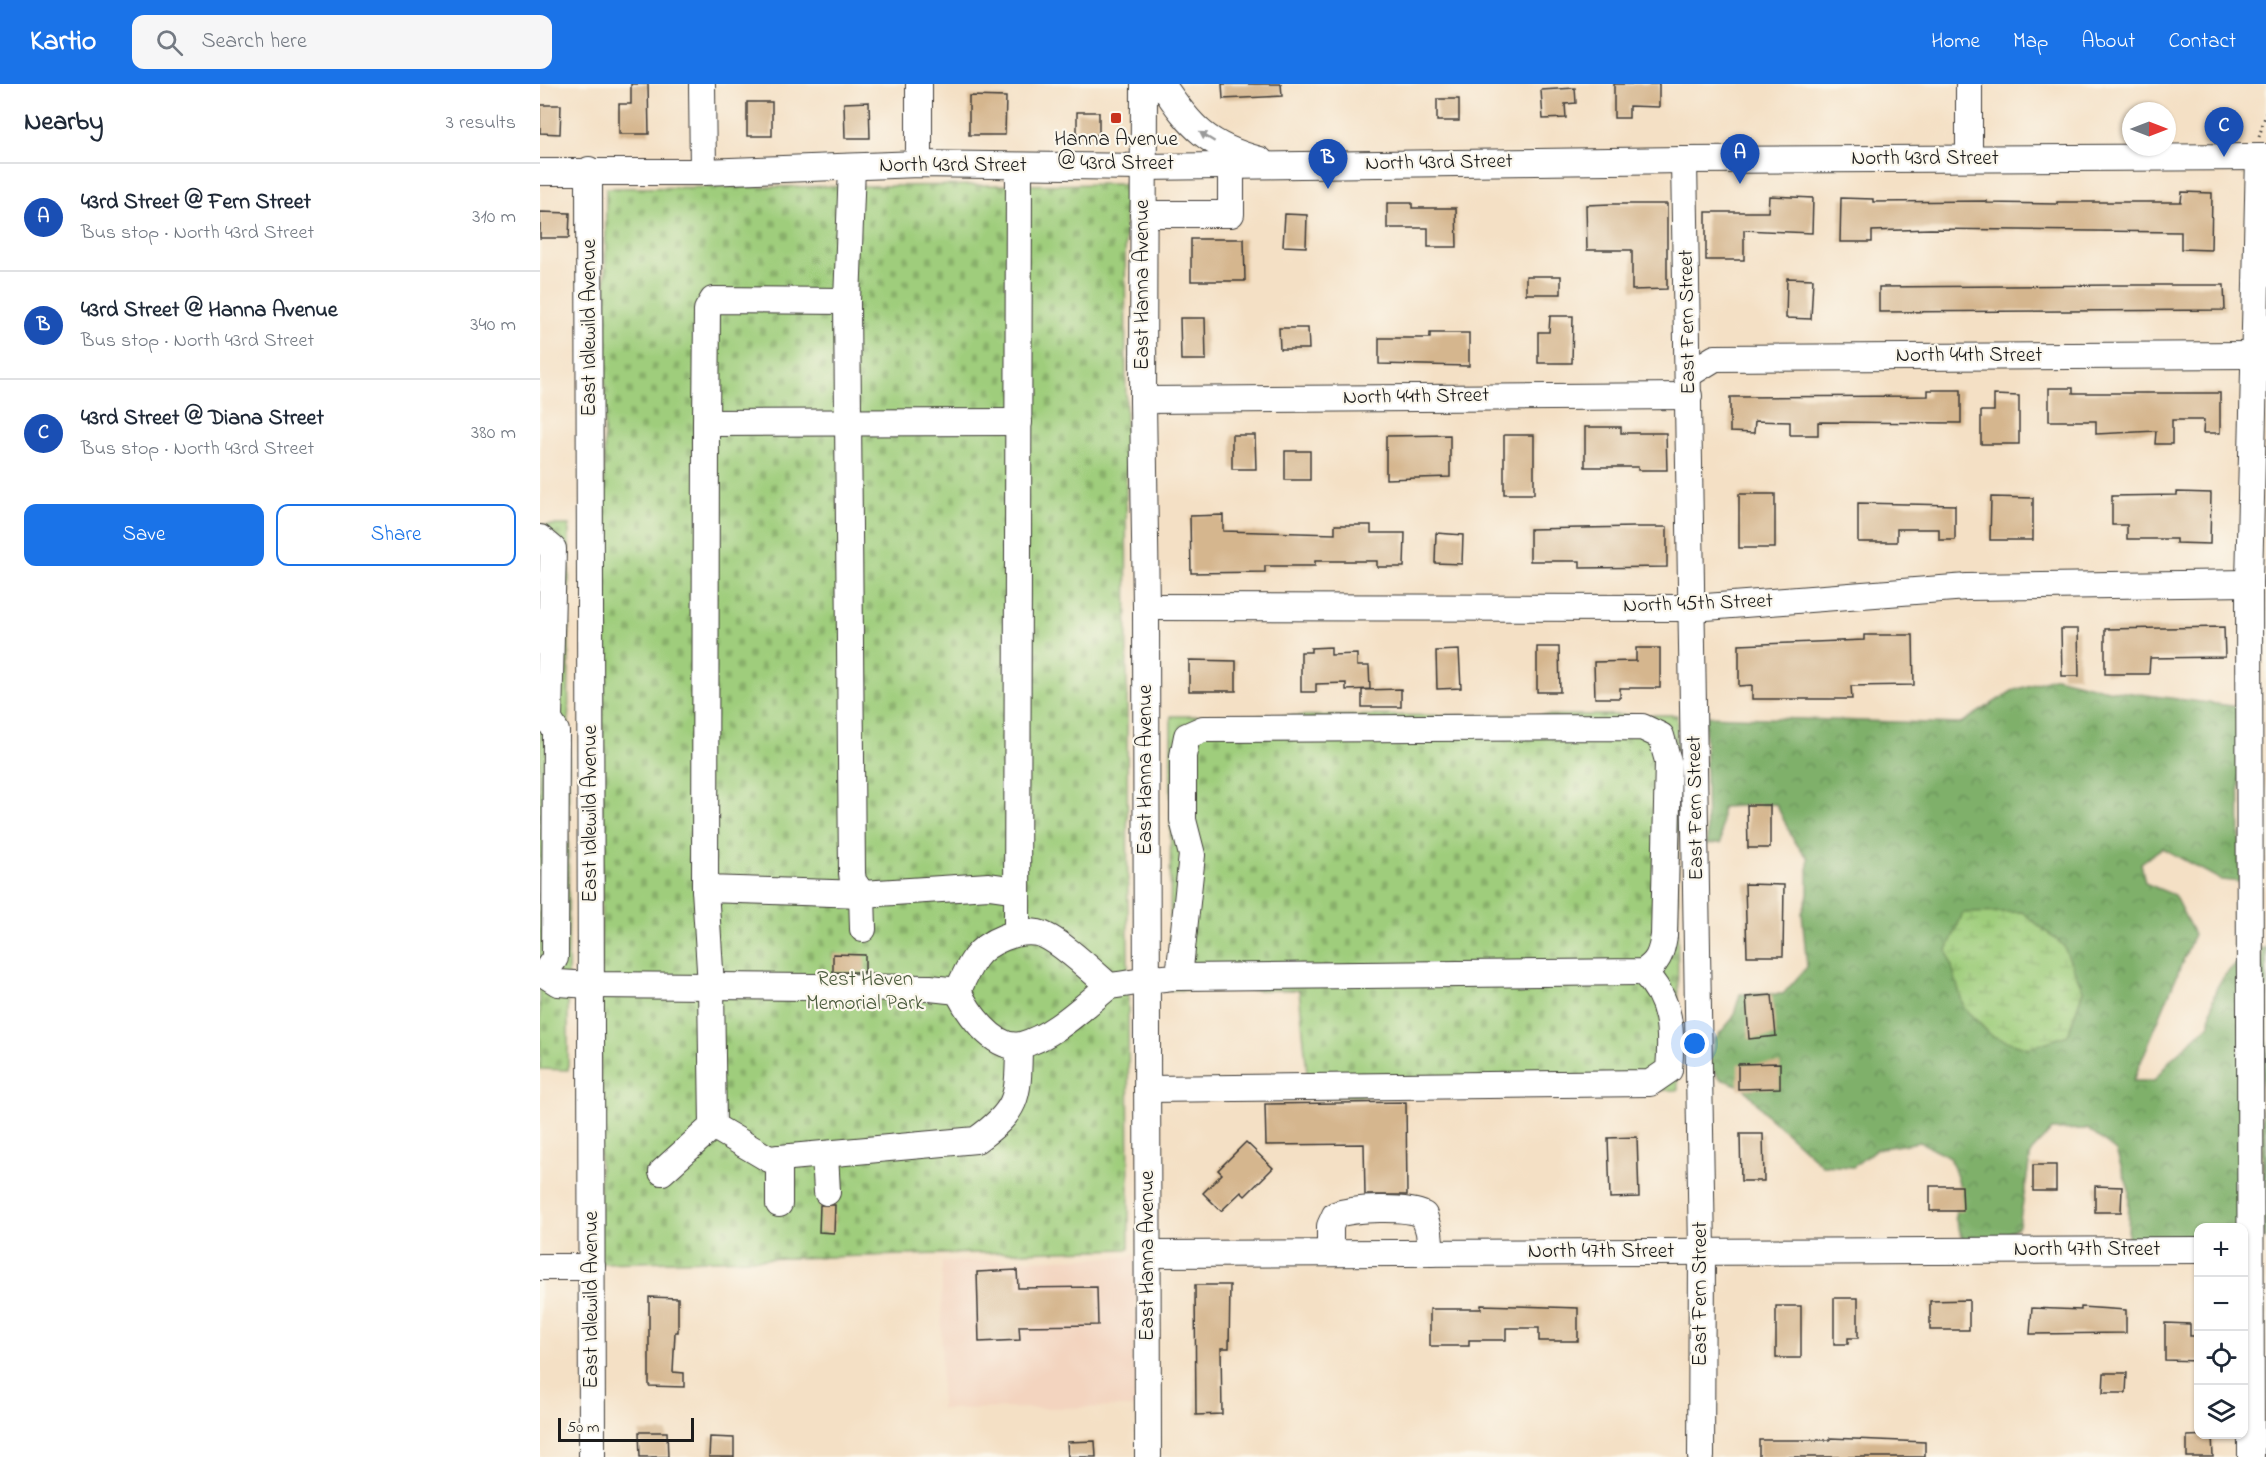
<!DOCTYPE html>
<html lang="en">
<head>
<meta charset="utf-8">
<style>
  :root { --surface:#fff; --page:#f6f6f7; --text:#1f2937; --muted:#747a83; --line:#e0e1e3; --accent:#1a73e8 }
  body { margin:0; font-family:"Indie Flower",sans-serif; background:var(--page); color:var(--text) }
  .controls { position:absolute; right:18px; bottom:18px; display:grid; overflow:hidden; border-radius:12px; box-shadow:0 2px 4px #0004 }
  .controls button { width:54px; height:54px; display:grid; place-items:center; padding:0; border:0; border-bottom:2px solid var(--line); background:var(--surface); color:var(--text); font:30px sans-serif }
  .compass { position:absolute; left:1582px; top:18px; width:54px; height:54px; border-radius:50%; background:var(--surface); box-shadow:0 2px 4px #0004; rotate:90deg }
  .scale { position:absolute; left:18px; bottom:15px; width:136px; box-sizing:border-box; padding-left:6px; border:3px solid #1c1c1c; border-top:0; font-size:16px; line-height:21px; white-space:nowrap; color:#1c1c1c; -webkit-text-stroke:4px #fbf7ec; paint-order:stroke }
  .you { position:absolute; left:1155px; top:960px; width:21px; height:21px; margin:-15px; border:4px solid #fff; border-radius:50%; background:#1a73e8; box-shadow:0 0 0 9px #1a73e833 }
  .badge { display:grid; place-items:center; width:39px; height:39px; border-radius:50%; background:var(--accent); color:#fff; font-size:20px; font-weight:700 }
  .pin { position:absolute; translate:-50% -50px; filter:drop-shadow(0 2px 3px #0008) }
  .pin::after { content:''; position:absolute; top:32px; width:21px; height:18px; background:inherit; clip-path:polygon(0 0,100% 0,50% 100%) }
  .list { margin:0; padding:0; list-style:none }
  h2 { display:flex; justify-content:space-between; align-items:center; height:78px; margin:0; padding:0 24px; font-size:26px }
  h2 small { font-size:20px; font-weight:400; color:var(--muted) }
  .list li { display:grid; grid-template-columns:39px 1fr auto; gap:18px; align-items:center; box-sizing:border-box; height:108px; padding:0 24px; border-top:2px solid var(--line) }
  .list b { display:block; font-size:22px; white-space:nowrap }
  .list p { margin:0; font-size:20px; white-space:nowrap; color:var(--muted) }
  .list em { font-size:20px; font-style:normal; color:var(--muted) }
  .actions { display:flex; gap:12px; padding:18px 24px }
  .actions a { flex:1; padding:14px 0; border:2px solid var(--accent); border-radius:12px; text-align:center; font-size:21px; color:var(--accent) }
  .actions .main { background:var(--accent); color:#fff }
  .icon { flex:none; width:33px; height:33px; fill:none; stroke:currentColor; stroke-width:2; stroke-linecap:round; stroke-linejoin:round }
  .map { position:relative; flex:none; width:1726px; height:1373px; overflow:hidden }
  header { display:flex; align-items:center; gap:36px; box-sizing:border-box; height:84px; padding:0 30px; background:var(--accent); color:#fff }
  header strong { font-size:28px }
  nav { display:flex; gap:33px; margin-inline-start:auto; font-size:21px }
  .search { width:420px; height:54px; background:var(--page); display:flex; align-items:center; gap:15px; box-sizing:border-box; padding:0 21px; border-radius:12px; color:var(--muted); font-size:22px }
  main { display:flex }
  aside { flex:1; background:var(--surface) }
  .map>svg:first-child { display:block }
</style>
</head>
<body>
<header>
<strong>Kartio</strong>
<div class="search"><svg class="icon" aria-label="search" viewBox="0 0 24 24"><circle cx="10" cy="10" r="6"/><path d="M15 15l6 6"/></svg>Search here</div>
<nav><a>Home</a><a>Map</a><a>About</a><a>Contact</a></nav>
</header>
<main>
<aside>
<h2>Nearby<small>3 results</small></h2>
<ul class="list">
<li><span class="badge" style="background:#1a4fb4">A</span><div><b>43rd Street @ Fern Street</b><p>Bus stop · North 43rd Street</p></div><em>310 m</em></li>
<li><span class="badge" style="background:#1a4fb4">B</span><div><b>43rd Street @ Hanna Avenue</b><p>Bus stop · North 43rd Street</p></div><em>340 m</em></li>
<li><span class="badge" style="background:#1a4fb4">C</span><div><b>43rd Street @ Diana Street</b><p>Bus stop · North 43rd Street</p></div><em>380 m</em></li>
</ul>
<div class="actions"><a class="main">Save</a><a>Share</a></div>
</aside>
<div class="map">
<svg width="1726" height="1373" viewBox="0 0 1726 1373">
  <defs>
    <pattern id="forest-crowns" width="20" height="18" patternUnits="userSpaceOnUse" patternTransform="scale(1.5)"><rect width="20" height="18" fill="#7fb06b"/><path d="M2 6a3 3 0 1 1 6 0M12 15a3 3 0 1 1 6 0" fill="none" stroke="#678e57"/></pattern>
    <pattern id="wetland-marsh" width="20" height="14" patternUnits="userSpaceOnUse" patternTransform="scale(1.5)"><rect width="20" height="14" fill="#9fcd7b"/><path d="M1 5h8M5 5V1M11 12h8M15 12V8" fill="none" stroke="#88af6a"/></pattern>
    <pattern id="cemetery-stones" width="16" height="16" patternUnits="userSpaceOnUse" patternTransform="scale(1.5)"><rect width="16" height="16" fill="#9fcd7b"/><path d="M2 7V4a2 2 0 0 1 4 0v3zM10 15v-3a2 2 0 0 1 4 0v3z" fill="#88af6a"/></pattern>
  </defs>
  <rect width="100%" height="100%" fill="#fbf7ec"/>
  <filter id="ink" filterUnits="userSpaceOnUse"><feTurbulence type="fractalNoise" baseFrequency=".0167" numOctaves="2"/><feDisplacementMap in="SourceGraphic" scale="12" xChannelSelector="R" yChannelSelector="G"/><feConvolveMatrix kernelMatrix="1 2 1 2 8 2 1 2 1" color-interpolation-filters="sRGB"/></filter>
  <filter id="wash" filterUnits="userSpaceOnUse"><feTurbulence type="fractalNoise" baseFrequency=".008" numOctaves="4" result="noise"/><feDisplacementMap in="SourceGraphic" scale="24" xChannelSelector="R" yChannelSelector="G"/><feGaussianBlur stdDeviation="1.35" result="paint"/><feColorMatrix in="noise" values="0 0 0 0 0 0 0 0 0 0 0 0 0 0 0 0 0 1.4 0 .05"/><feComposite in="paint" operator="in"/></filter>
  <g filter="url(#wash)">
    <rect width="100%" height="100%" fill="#f4e0c5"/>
    <!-- built -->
    <path fill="#f3d4bf" d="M 597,1168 L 596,1323 L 401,1325 L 402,1178 L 589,1173 Z"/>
    <!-- forest -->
    <g fill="url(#forest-crowns)" stroke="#4e6644" stroke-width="1.5">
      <path d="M 1516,593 L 1568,606 L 1699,623 L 1700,798 L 1681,796 L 1622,764 L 1601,779 L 1605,799 L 1634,811 L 1654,850 L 1593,997 L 1614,997 L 1631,975 L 1670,940 C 1672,908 1676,897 1700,876 L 1701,1143 L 1658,1144 L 1658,1156 L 1588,1157 L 1589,1106 L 1576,1067 L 1547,1045 L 1512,1046 L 1491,1068 L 1479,1142 L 1457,1157 L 1424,1158 L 1415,1134 L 1419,1099 L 1410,1073 L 1380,1058 L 1336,1065 L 1313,1083 L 1282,1081 L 1227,1031 L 1203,1003 L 1181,995 L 1170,982 L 1174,956 L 1193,934 L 1200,910 L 1243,910 L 1267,883 L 1262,829 L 1268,811 L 1268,774 L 1254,757 L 1236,720 L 1182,723 L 1181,759 L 1167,760 L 1165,632 L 1420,640 L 1472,607 Z"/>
      <path d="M 1721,864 L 1726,864 L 1726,1155 L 1723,1155 Z"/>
    </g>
    <!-- wetland -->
    <path fill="url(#wetland-marsh)" stroke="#5e744c" stroke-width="1.5" d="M 1482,828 L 1523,861 L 1543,906 L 1528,951 L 1488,964 L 1452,952 L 1424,924 L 1407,866 L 1423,829 Z"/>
    <!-- cemetery -->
    <g fill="url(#cemetery-stones)" stroke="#5e744c" stroke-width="1.5">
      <path d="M 585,100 L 589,1165 L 59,1179 L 66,104 Z"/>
      <path d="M 0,441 L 29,441 L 28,986 L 0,985 Z"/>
      <path d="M 1137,631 L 1138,1006 L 763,1013 L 768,999 L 759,906 L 630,906 L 631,632 Z"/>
    </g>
    <g id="blocks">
      <!-- building -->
      <g fill="#d5b68e">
        <path d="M 91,0 L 108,0 L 109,50 L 79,50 L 79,20 L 91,20 Z"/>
        <path d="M 682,0 L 741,0 L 742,12 L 683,15 Z"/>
        <path d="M 1074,0 L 1119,0 L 1119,23 L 1089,22 L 1089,34 L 1074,34 Z"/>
        <path d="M 1035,4 L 1036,19 L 1025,20 L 1026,34 L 1003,35 L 1001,6 Z"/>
        <path d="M 429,12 L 466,13 L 465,51 L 429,51 Z"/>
        <rect x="897" y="15" width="22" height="22"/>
        <rect x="207" y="18" width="25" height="34"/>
        <path d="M 329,18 L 330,54 L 305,54 L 304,19 Z"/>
        <path d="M 0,21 L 21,21 L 20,50 L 0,49 Z"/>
        <rect x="537" y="28" width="22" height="23"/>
        <path d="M 1642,108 L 1672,109 L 1671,166 L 1641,165 L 1641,148 L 1390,145 L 1332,147 L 1332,158 L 1300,158 L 1301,114 L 1333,115 L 1333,118 L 1447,117 L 1447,119 L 1517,120 L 1517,118 L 1641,118 Z"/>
        <path d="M 1229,112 L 1273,114 L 1272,149 L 1204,146 L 1204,176 L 1166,176 L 1166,128 L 1228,128 Z"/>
        <path d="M 847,119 L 872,119 L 872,124 L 916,124 L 917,163 L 888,163 L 888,144 L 847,144 Z"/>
        <path d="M 1071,120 L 1127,120 L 1127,205 L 1092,206 L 1092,166 L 1047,166 L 1046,121 Z"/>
        <path d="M 0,128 L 30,129 L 29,154 L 0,154 Z"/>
        <path d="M 745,130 L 767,131 L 766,163 L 743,162 Z"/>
        <path d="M 651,155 L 704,155 L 705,197 L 651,197 Z"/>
        <rect x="986" y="192" width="35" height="18"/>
        <path d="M 1247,194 L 1273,195 L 1271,235 L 1246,234 Z"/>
        <path d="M 1579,201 L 1684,201 L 1685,226 L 1339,228 L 1339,203 Z"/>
        <path d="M 1010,232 L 1033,232 L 1032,279 L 998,279 L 998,248 L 1009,248 Z"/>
        <path d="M 640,234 L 665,234 L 666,276 L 641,276 Z"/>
        <path d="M 739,244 L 768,244 L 769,265 L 740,265 Z"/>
        <path d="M 890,249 L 929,249 L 929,282 L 839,280 L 839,254 L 890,254 Z"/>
        <path d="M 1509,304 L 1533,304 L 1533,309 L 1680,309 L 1680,349 L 1663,349 L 1664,336 L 1632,336 L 1632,360 L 1615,360 L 1616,347 L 1556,350 L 1556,337 L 1509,337 Z"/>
        <path d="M 1388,306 L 1421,306 L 1421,339 L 1278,338 L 1278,351 L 1250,351 L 1250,338 L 1215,337 L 1214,349 L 1190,348 L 1190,313 L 1388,312 Z"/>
        <path d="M 1454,311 L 1479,312 L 1479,360 L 1441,360 L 1441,327 L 1454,327 Z"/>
        <path d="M 1045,343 L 1081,343 L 1081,349 L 1126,349 L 1127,386 L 1098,386 L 1098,383 L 1045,383 Z"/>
        <path d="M 692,351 L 715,351 L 716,385 L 692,385 Z"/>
        <path d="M 910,351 L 910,393 L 846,395 L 846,352 Z"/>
        <rect x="964" y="351" width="30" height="59"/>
        <rect x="745" y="367" width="25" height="29"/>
        <path d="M 1637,408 L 1671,409 L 1670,460 L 1636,459 L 1636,455 L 1587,455 L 1587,441 L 1572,441 L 1572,412 L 1637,411 Z"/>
        <rect x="1199" y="410" width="36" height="54"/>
        <path d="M 1451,413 L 1493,414 L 1493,456 L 1450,456 Z"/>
        <path d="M 1318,419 L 1415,421 L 1415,456 L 1399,456 L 1399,445 L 1357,445 L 1357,458 L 1318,458 Z"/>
        <path d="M 683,431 L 683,447 L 795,450 L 795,441 L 831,441 L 831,449 L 865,449 L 864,483 L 837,483 L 837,477 L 775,477 L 775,482 L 725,482 L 725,488 L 651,489 L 650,432 Z"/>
        <path d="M 1095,443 L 1127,443 L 1127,483 L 1040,484 L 1040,477 L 990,477 L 990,445 Z"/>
        <path d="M 896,449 L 923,451 L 922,480 L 895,479 Z"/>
        <path d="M 1684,543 L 1685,573 L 1610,574 L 1609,590 L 1565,590 L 1565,545 Z"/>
        <path d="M 1521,545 L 1538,545 L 1539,592 L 1522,592 Z"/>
        <path d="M 1324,551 L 1373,551 L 1374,601 L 1311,602 L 1312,615 L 1212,615 L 1212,601 L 1199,602 L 1199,561 L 1324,556 Z"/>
        <path d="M 791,563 L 791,571 L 817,570 L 817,582 L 829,582 L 830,605 L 806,606 L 806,599 L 776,600 L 776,608 L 761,608 L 761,568 L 771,568 L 771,564 Z"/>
        <path d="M 997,563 L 1019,563 L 1020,608 L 997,608 Z"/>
        <path d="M 1096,564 L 1120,564 L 1120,604 L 1080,604 L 1080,614 L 1055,614 L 1054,578 L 1096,577 Z"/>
        <path d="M 919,566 L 921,604 L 897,605 L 896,567 Z"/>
        <path d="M 649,576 L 696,577 L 696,607 L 649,607 Z"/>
        <path d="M 861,605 L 861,623 L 822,623 L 822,606 Z"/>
        <path d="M 1207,721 L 1230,721 L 1230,764 L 1208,764 Z"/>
        <path d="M 1205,800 L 1244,801 L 1243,872 L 1207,872 Z"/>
        <path d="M 293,870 L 325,871 L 325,888 L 293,888 Z"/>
        <path d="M 1232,911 L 1236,952 L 1209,955 L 1206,913 Z"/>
        <path d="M 1240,979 L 1240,1004 L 1198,1005 L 1198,980 Z"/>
        <path d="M 866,1018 L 867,1111 L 825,1111 L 824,1060 L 726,1061 L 725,1020 Z"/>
        <path d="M 1200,1050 L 1223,1050 L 1224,1097 L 1201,1097 Z"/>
        <path d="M 1097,1053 L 1099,1113 L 1070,1114 L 1068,1054 Z"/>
        <path d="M 706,1058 L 733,1084 L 705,1112 L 701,1108 L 681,1127 L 663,1109 L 682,1090 L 678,1086 Z"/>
        <rect x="1493" y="1081" width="23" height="26"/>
        <path d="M 1390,1102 L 1422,1102 L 1423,1127 L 1390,1127 Z"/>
        <path d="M 1555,1102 L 1582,1103 L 1581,1128 L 1555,1128 Z"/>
        <path d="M 280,1121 L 295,1121 L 294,1149 L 279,1148 Z"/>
        <path d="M 477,1186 L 478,1204 L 557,1203 L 558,1241 L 479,1242 L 480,1256 L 439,1258 L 437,1188 Z"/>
        <path d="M 655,1201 L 690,1201 L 689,1264 L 681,1264 L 682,1330 L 656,1331 Z"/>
        <path d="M 109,1213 L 138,1214 L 138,1248 L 135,1248 L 133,1288 L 144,1289 L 144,1303 L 109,1302 Z"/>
        <path d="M 1294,1214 L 1318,1214 L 1318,1254 L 1308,1254 L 1308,1260 L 1294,1260 Z"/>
        <path d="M 1429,1216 L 1429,1246 L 1390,1246 L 1390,1217 Z"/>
        <path d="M 941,1221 L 1038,1224 L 1038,1257 L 999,1257 L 999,1244 L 966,1244 L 966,1256 L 929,1256 L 929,1262 L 890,1262 L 890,1225 L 941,1225 Z"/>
        <rect x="1236" y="1222" width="25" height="52"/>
        <path d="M 1541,1223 L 1586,1226 L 1586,1249 L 1490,1250 L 1492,1224 L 1541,1226 Z"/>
        <path d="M 1625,1239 L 1650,1240 L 1650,1252 L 1659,1252 L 1659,1277 L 1625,1276 Z"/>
        <path d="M 1564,1289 L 1587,1289 L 1586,1309 L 1563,1309 Z"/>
        <path d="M 99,1348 L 127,1348 L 128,1373 L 100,1373 Z"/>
        <path d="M 1672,1351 L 1673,1373 L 1647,1373 L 1647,1352 Z"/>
        <path d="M 170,1353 L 194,1354 L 194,1373 L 169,1373 Z"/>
        <path d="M 1290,1354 L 1385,1358 L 1385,1373 L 1219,1373 L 1219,1356 L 1290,1356 Z"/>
        <path d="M 555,1357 L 556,1373 L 528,1373 L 527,1358 Z"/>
      </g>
    </g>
  </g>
  <g filter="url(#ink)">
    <use href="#blocks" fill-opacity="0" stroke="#3c3935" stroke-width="1.5"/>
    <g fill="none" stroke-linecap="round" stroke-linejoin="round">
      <!-- minor casing -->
      <g stroke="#3c3935" stroke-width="28">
        <g id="minor">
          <path d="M 162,0 L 163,88"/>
          <path d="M 604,0 L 603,316 L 606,523 L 608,1373"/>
          <path d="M 622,0 C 651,44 668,62 720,76"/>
          <path d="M 1429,74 L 1429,0"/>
          <path d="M 1144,76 L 1162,1168 L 1161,1373"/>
          <path d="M 379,80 L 379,0"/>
          <path d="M 312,83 L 307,217 L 312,789 L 313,797 L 322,810 L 323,845"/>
          <path d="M 49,86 L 52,1373"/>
          <path d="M 0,88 L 163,88 L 379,80 L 603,83 L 1144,76 L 1726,73"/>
          <path d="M 603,130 L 691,130 L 691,82"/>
          <path d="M 307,217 L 173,216 L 167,226 L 166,339 L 479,338"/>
          <path d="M 1149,290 L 1175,274 L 1713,271"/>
          <path d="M 603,316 L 1149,312"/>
          <path d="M 166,339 L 165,805 L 322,810 L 449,802 L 477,806"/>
          <path d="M 0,454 L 13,465 L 9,636 L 16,647 L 15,874 L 4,890 L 0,890"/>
          <path d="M 606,523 L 1153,524 L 1427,503 L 1709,499"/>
          <path d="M 165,805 L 171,902 L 173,1042 L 229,1075 L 436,1056 C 480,1025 478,1012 479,962"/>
          <path d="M 477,849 L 479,82"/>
          <path d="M 4,890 L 18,899 L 51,901 L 390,904 L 418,907 C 423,895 428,884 435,874 C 447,857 478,845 498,849 C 517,853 554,889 569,902 C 592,900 616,893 639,893 L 1103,888 C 1118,879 1121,870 1124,852 L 1128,677 L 1121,652 L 1102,643 L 663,645 L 647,652 L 643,672 L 643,736 L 652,771 L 639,893"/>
          <path d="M 418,907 C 427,927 454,967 481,961 C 513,953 544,922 569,902"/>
          <path d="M 607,1005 L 1110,999 L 1129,986 C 1132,948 1132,916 1103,888"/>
          <path d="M 285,1070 L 287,1108"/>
          <path d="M 239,1074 L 239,1120"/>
          <path d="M 122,1088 L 173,1042"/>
          <path d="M 790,1169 L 790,1142 L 795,1131 C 813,1124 867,1122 884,1131 L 889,1148 L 891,1169"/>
          <path d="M 608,1170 L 1658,1166"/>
          <path d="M 0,1183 L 52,1183"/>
          <path d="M 1711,1373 L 1709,499 L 1719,73"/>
        </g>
      </g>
      <!-- path -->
      <path stroke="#3c3935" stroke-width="3" stroke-dasharray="1.5 4.5" stroke-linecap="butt" d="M 1719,53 L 1726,29"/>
      <!-- minor -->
      <use href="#minor" stroke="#fff" stroke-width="26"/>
    </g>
    <!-- one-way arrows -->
    <defs><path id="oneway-solid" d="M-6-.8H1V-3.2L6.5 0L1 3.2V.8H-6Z" transform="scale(1.5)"/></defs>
    <use fill="#999" href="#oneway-solid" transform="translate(667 53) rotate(-148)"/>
  </g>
  <!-- markers -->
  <rect fill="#c8321e" stroke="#fbf7ec" stroke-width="2" x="570" y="28" width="12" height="12" rx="3"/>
  <g text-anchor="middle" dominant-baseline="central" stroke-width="4.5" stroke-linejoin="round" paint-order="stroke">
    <!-- poi labels -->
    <g font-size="21" fill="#1c1c1c" stroke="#fbf7ec">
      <text x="576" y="56">Hanna Avenue<tspan x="576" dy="24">@ 43rd Street</tspan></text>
    </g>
    <!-- street labels -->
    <g font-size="21" fill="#1c1c1c" stroke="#fbf7ec">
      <text x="1385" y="75">North 43rd Street</text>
      <text transform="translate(899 79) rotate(-1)">North 43rd Street</text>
      <text x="413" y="82">North 43rd Street</text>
      <text transform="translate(603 201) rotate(-90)">East Hanna Avenue</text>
      <text transform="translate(1148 238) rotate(-91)">East Fern Street</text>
      <text transform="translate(50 244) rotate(-90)">East Idlewild Avenue</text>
      <text x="1429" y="272">North 44th Street</text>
      <text transform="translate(876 313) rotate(-1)">North 44th Street</text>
      <text transform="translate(1158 520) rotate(-2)">North 45th Street</text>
      <text transform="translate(606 686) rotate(-90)">East Hanna Avenue</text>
      <text transform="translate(1156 724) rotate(-91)">East Fern Street</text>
      <text transform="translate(51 730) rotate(-90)">East Idlewild Avenue</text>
      <text x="1547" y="1166">North 47th Street</text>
      <text x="1061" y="1168">North 47th Street</text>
      <text transform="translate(608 1172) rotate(-90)">East Hanna Avenue</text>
      <text transform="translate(1161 1210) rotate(-90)">East Fern Street</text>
      <text transform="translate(52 1216) rotate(-90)">East Idlewild Avenue</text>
    </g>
    <!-- park labels -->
    <g font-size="21" fill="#4a5a3d" stroke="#fbf7ec">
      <text x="325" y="896">Rest Haven<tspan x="325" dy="24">Memorial Park</tspan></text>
    </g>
  </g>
</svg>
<div class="controls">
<button>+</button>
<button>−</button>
<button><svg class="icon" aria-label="locate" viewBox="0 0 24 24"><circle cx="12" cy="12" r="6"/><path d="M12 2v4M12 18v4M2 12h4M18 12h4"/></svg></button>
<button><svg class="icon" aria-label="layers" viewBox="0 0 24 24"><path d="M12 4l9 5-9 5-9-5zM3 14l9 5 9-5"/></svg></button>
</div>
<svg class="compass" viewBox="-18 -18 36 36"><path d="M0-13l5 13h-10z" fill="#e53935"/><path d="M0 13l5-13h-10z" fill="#747a83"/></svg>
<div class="scale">50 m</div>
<div class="you"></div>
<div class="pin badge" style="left:1200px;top:100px;background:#1a4fb4">A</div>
<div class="pin badge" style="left:788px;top:105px;background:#1a4fb4">B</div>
<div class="pin badge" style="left:1684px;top:73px;background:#1a4fb4">C</div>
</div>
</main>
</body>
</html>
